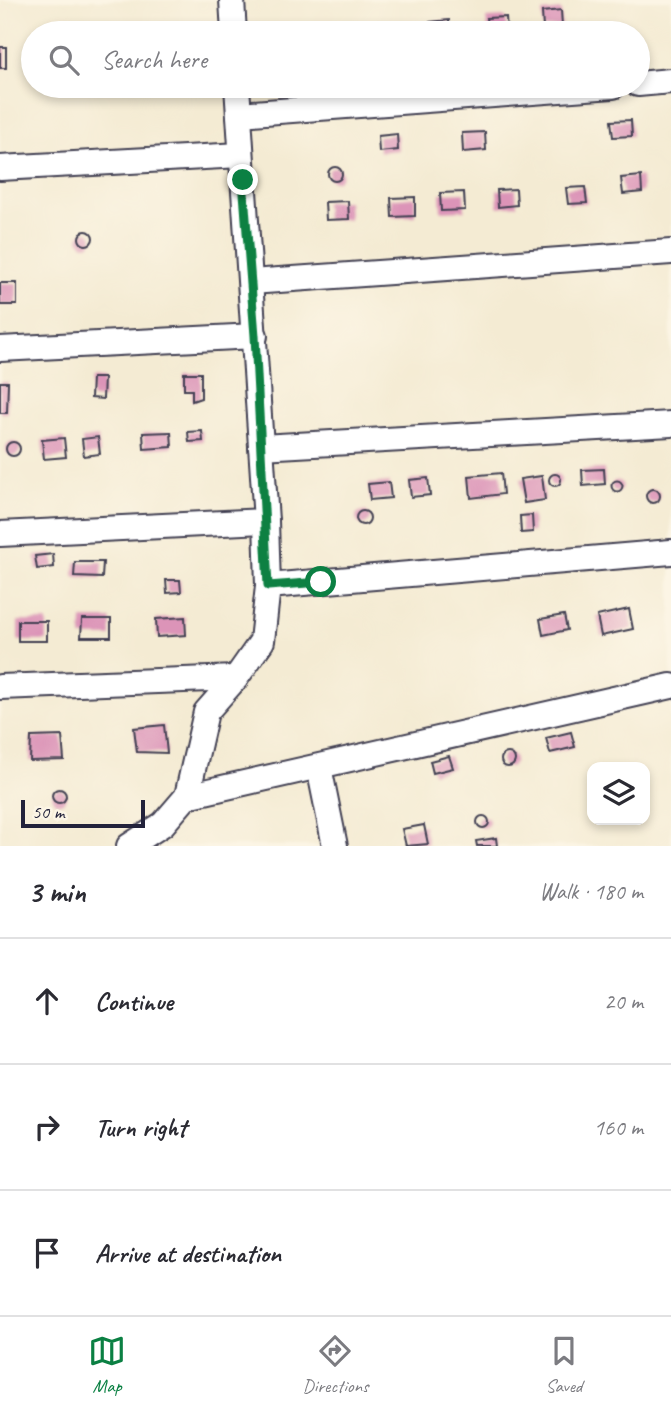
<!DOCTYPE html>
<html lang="en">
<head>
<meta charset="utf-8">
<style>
  :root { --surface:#fff; --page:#f7f7f7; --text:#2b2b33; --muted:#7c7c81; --line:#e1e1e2; --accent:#0b8043 }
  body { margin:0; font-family:Caveat,sans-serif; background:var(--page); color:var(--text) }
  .controls { position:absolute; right:21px; bottom:21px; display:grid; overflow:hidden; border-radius:14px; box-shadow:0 4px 10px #0003 }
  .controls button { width:63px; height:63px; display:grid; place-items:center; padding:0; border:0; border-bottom:2px solid var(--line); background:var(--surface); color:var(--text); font:35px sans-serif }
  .scale { position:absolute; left:21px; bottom:18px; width:124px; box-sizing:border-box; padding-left:7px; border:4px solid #22223b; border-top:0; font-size:19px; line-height:24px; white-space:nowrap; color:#22223b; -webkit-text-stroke:5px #fcf5e5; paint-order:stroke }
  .stop { position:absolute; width:21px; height:21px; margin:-16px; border:5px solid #0b8043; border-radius:50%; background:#fff }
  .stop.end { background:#0b8043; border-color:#fff; box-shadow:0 2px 7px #0008 }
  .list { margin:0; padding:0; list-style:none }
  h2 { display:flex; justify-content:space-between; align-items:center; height:91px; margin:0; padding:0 28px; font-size:30px }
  h2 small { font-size:23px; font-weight:400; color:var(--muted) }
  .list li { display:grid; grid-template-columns:46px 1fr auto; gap:21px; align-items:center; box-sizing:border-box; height:126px; padding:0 28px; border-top:2px solid var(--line) }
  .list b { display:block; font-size:26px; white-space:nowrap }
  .list em { font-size:23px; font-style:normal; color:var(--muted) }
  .icon { flex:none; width:38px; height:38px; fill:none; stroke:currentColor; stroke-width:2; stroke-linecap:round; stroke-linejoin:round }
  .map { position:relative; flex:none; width:671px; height:846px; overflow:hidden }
  .search { position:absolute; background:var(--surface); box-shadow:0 4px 10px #0003; left:21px; right:21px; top:21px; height:77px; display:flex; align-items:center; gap:18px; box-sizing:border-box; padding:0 24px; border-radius:38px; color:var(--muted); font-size:26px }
  .sheet { height:469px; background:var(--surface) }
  nav { display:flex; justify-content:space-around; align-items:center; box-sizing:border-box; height:98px; border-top:2px solid var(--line); background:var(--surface); font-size:19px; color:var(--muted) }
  nav a { display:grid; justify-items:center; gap:4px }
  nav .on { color:var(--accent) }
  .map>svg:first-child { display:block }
</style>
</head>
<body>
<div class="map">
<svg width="671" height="846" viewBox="0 0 671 846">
  <rect width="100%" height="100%" fill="#fcf5e5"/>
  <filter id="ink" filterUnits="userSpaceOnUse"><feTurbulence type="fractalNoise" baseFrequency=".0143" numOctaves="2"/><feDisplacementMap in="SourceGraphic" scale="14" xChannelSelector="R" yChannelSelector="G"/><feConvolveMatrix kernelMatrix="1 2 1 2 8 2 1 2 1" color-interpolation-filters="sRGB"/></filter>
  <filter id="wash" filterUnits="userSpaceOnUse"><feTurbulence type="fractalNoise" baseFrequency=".00686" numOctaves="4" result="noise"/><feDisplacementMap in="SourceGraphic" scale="28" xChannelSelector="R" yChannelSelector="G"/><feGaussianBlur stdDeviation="1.57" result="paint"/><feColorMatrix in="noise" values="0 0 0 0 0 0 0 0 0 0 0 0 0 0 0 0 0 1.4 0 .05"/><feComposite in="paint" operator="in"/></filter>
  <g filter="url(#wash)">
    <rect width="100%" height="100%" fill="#f4ebd3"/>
    <g id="blocks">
      <!-- building -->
      <g fill="#dc94b8">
        <path d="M 561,10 L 562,26 L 543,28 L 542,12 Z"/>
        <path d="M 506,17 L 507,32 L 488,33 L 486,18 Z"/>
        <path d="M 449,20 L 450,33 L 431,33 L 430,22 Z"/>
        <path d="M 397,23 L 400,33 L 370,33 L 368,25 Z"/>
        <path d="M 328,26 L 329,33 L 302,33 L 302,28 Z"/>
        <path d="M 353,26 L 354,33 L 335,33 L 334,27 Z"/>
        <rect x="0" y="47" width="6" height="21"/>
        <path d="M 305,86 L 326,86 L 326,93 L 306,95 Z"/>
        <path d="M 631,120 L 632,136 L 613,137 L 611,121 Z"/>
        <path d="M 485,132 L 486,150 L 463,152 L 462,133 Z"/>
        <path d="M 397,134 L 398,150 L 379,152 L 378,136 Z"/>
        <circle cx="335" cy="174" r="7"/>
        <path d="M 641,176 L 642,192 L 623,194 L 621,178 Z"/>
        <path d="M 585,187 L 587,203 L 568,204 L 566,188 Z"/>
        <path d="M 516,189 L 517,205 L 498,207 L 497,190 Z"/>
        <path d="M 464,192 L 465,210 L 441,211 L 440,193 Z"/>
        <path d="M 415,197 L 415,216 L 392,217 L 391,198 Z"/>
        <path d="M 348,201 L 349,219 L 326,220 L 325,202 Z"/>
        <circle cx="86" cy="238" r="7"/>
        <rect x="0" y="283" width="17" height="22"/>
        <path d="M 184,373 L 201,373 L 201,398 L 192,401 L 192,390 L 184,390 Z"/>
        <path d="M 92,378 L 104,378 L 103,399 L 91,398 Z"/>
        <path d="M 0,382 L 8,382 L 7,413 L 0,413 Z"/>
        <path d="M 202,431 L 203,441 L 189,442 L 188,432 Z"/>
        <path d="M 171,432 L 172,447 L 144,449 L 143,433 Z"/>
        <path d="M 98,437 L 100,454 L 84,456 L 82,439 Z"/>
        <path d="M 64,438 L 66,457 L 44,459 L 42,440 Z"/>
        <circle cx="13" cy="449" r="7"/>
        <path d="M 604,469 L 605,484 L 583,486 L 582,470 Z"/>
        <path d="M 501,473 L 503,494 L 471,498 L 469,476 Z"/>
        <circle cx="555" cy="480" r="6"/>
        <path d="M 542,476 L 545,500 L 524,503 L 520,479 Z"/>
        <path d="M 428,478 L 430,495 L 411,497 L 409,480 Z"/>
        <circle cx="617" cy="486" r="5.5"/>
        <path d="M 389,482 L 391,498 L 370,500 L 368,484 Z"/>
        <circle cx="653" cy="496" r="7"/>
        <circle cx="363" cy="518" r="7"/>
        <path d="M 532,515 L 533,532 L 521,533 L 520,516 Z"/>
        <path d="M 53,554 L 54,567 L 37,569 L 35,556 Z"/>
        <path d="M 75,562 L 103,562 L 102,578 L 74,577 Z"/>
        <path d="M 166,580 L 180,580 L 181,592 L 167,593 Z"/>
        <path d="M 629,609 L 633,629 L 601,636 L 597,616 Z"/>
        <path d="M 564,615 L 567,630 L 543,635 L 540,619 Z"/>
        <path d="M 185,617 L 186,635 L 157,637 L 156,619 Z"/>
        <path d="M 82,619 L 111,619 L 111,637 L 81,637 Z"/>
        <rect x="18" y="621" width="29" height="20"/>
        <path d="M 164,725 L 167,753 L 137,752 L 134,728 Z"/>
        <path d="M 571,732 L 575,747 L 550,753 L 546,738 Z"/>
        <path d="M 62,736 L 64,760 L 30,761 L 31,737 Z"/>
        <circle cx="508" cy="760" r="7"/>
        <path d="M 449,756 L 453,768 L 433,773 L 430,761 Z"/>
        <circle cx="59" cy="796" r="7"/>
        <circle cx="483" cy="822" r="6"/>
        <path d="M 424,825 L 428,844 L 406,846 L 402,829 Z"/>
        <path d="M 496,838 L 497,846 L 477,846 L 476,841 Z"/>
      </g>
    </g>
  </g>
  <g filter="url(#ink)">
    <use href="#blocks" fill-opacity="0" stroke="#424052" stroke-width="2"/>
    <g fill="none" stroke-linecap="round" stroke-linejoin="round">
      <!-- minor casing -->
      <g stroke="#424052" stroke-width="28">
        <g id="minor">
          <path d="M 232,0 L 234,33"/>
          <path d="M 638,84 L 671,81"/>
          <path d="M 239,114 L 613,86"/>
          <path d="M 0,168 L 241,155"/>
          <path d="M 251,282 L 671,252"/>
          <path d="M 0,349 L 255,336"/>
          <path d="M 261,447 L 671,424"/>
          <path d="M 0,534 L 266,521"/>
          <path d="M 268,586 L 671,552"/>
          <path d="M 0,687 L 236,678"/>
          <path d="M 319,767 L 335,846"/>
          <path d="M 187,796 L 671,686"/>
          <path d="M 129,846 L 163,824 L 187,796 L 206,712 L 236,678 L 262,641 L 268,586 L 266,521 L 237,86"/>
        </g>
      </g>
      <!-- minor -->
      <use href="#minor" stroke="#fff" stroke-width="24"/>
    </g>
  </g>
  <g fill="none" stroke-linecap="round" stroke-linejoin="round" filter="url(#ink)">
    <!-- route -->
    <path stroke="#0b8043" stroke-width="9" d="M 243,180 L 255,336 L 268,586 L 321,582"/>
  </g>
</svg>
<div class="controls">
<button><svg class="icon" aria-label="layers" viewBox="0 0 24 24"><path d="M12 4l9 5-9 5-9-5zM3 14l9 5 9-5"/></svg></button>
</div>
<div class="scale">50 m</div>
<div class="stop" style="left:321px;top:582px"></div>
<div class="stop end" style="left:243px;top:180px"></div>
<div class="search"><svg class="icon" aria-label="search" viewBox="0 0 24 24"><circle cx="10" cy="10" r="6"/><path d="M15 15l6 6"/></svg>Search here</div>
</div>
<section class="sheet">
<h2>3 min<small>Walk · 180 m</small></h2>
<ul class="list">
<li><svg class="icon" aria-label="ahead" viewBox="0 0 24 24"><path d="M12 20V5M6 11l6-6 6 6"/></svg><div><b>Continue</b></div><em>20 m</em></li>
<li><svg class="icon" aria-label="right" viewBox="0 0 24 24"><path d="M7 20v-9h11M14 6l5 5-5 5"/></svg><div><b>Turn right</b></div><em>160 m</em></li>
<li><svg class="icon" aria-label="arrive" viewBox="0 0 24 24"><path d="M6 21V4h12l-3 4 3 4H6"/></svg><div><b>Arrive at destination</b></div></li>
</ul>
</section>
<nav>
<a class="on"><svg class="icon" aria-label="map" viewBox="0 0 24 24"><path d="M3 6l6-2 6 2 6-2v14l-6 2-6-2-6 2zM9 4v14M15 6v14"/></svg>Map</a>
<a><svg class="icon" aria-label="directions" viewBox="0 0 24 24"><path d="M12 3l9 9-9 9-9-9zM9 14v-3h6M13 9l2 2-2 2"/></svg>Directions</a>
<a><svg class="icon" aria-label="saved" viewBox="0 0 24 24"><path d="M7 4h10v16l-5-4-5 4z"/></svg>Saved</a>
</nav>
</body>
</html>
